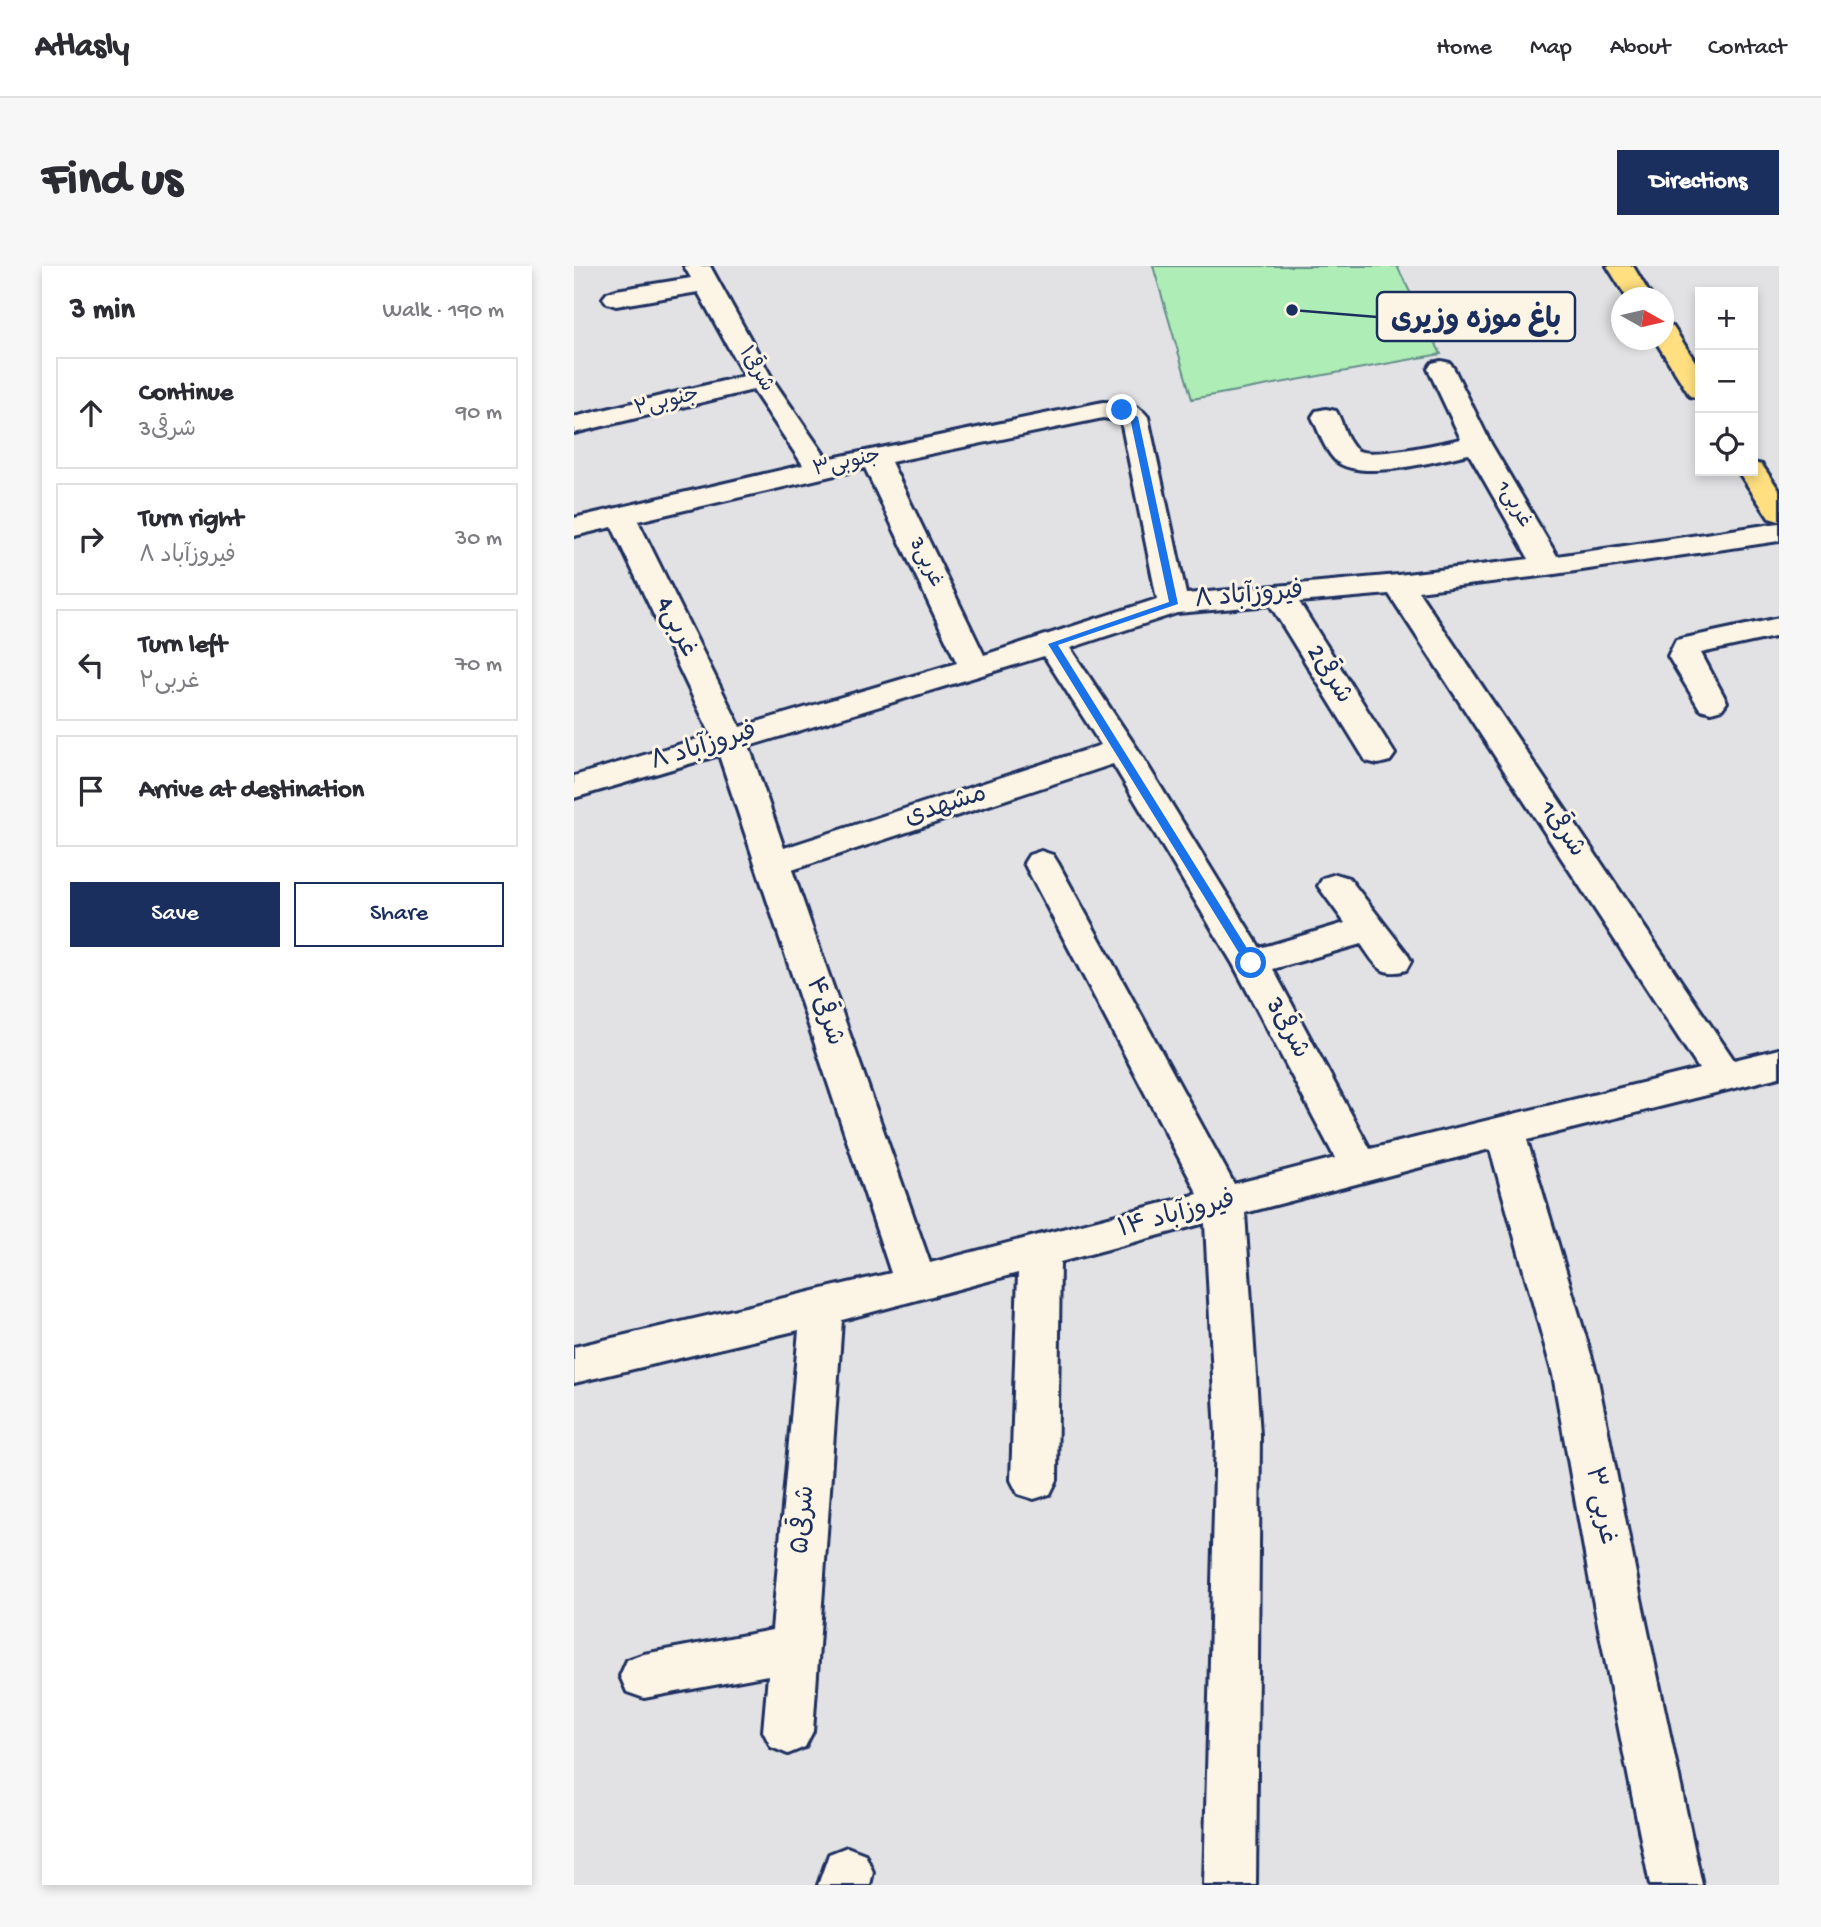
<!DOCTYPE html>
<html lang="en">
<head>
<meta charset="utf-8">
<style>
  :root { --surface:#fff; --page:#f7f7f7; --text:#2b2b33; --muted:#7c7c81; --line:#e1e1e2; --accent:#1b2f5e }
  body { margin:0; font-family:"Gochi Hand","Playpen Sans Arabic",sans-serif; background:var(--page); color:var(--text) }
  .controls { position:absolute; right:21px; top:21px; display:grid; overflow:hidden; border-radius:0px; box-shadow:0 4px 10px #0003 }
  .controls button { width:63px; height:63px; display:grid; place-items:center; padding:0; border:0; border-bottom:2px solid var(--line); background:var(--surface); color:var(--text); font:35px sans-serif }
  .compass { position:absolute; left:1037px; top:21px; width:63px; height:63px; border-radius:50%; background:var(--surface); box-shadow:0 4px 10px #0003; rotate:98deg }
  .stop { position:absolute; width:21px; height:21px; margin:-16px; border:5px solid #1a73e8; border-radius:50%; background:#fff }
  .stop.end { background:#1a73e8; border-color:#fff; box-shadow:0 2px 7px #0008 }
  .list { margin:0; padding:0; list-style:none }
  h2 { display:flex; justify-content:space-between; align-items:center; height:91px; margin:0; padding:0 28px; font-size:30px }
  h2 small { font-size:23px; font-weight:400; color:var(--muted) }
  .list li { display:grid; grid-template-columns:46px 1fr auto; gap:21px; align-items:center; box-sizing:border-box; height:112px; margin:0 14px 14px; padding:0 14px; border:2px solid var(--line); border-radius:0px }
  .list b { display:block; font-size:26px; white-space:nowrap }
  .list p { margin:0; font-size:23px; white-space:nowrap; color:var(--muted) }
  .list em { font-size:23px; font-style:normal; color:var(--muted) }
  .actions { display:flex; gap:14px; padding:21px 28px }
  .actions a { flex:1; padding:16px 0; border:2px solid var(--accent); border-radius:0px; text-align:center; font-size:24px; color:var(--accent) }
  .actions .main { background:var(--accent); color:#fff }
  .icon { flex:none; width:38px; height:38px; fill:none; stroke:currentColor; stroke-width:2; stroke-linecap:round; stroke-linejoin:round }
  .map { position:relative; flex:none; width:1205px; height:1619px; overflow:hidden; border-radius:0px }
  header { display:flex; align-items:center; gap:42px; box-sizing:border-box; height:98px; padding:0 35px; background:var(--surface); border-bottom:2px solid var(--line) }
  header strong { font-size:33px }
  nav { display:flex; gap:38px; margin-inline-start:auto; font-size:24px }
  .intro { display:flex; align-items:center; justify-content:space-between; box-sizing:border-box; height:168px; padding:0 42px }
  h1 { margin:0; font-size:49px }
  .button { padding:18px 32px; border-radius:0px; background:var(--accent); color:#fff; font-size:24px; font-weight:700 }
  main { display:flex; gap:42px; padding:0 42px }
  aside { flex:1; background:var(--surface); border-radius:0px; box-shadow:0 4px 10px #0003 }
  .map>svg:first-child { display:block }
</style>
</head>
<body>
<header>
<strong>Atlasly</strong>
<nav><a>Home</a><a>Map</a><a>About</a><a>Contact</a></nav>
</header>
<div class="intro"><h1>Find us</h1><a class="button">Directions</a></div>
<main>
<aside>
<h2>3 min<small>Walk · 190 m</small></h2>
<ul class="list">
<li><svg class="icon" aria-label="ahead" viewBox="0 0 24 24"><path d="M12 20V5M6 11l6-6 6 6"/></svg><div><b>Continue</b><p>شرقی3</p></div><em>90 m</em></li>
<li><svg class="icon" aria-label="right" viewBox="0 0 24 24"><path d="M7 20v-9h11M14 6l5 5-5 5"/></svg><div><b>Turn right</b><p>فیروزآباد ۸</p></div><em>30 m</em></li>
<li><svg class="icon" aria-label="left" viewBox="0 0 24 24"><path d="M17 20v-9H6M10 6l-5 5 5 5"/></svg><div><b>Turn left</b><p>غربی۲</p></div><em>70 m</em></li>
<li><svg class="icon" aria-label="arrive" viewBox="0 0 24 24"><path d="M6 21V4h12l-3 4 3 4H6"/></svg><div><b>Arrive at destination</b></div></li>
</ul>
<div class="actions"><a class="main">Save</a><a>Share</a></div>
</aside>
<div class="map">
<svg width="1205" height="1619" viewBox="0 0 1205 1619">
  <rect width="100%" height="100%" fill="#e2e2e5"/>
  <filter id="ink" filterUnits="userSpaceOnUse"><feTurbulence type="fractalNoise" baseFrequency=".0143" numOctaves="2"/><feDisplacementMap in="SourceGraphic" scale="14" xChannelSelector="R" yChannelSelector="G"/><feConvolveMatrix kernelMatrix="1 2 1 2 8 2 1 2 1" color-interpolation-filters="sRGB"/></filter>
  <g filter="url(#ink)">
    <!-- green -->
    <path fill="#aeedb5" stroke="#648e8a" stroke-width="2" d="M 579,0 L 823,0 L 867,88 L 618,133 Z"/>
    <g fill="none" stroke-linecap="round" stroke-linejoin="round">
      <!-- minor casing -->
      <g stroke="#1b2f5e" stroke-width="6">
        <g id="minor">
          <path d="M 110,0 L 136,0 L 199,114 L 253,193 L 529,136 C 546,136 563,136 574,151 L 612,328 L 824,309 L 955,293 L 895,188 C 865,194 785,217 761,194 C 750,183 745,165 738,151 L 742,145 L 752,143 L 762,145 C 769,156 772,176 783,184 C 796,193 869,177 887,173 L 854,103 L 858,97 L 867,95 L 876,97 L 880,103 L 917,178 L 983,290 L 1205,257 L 1205,275 L 974,309 L 844,325 L 1160,794 L 1205,783 L 1205,811 L 953,874 L 1023,1109 L 1066,1328 L 1128,1619 L 1076,1619 L 1018,1328 L 979,1109 L 916,883 L 671,947 L 686,1169 L 682,1619 L 630,1619 L 642,1169 L 631,957 L 486,996 L 483,1214 L 476,1228 L 460,1233 L 444,1228 L 437,1214 L 444,1007 L 268,1054 L 239,1465 L 231,1481 L 214,1488 L 197,1481 L 189,1465 L 194,1409 L 70,1432 L 53,1426 L 46,1410 L 53,1394 L 70,1388 L 198,1364 L 225,1064 L 0,1117 L 0,1081 L 317,1007 L 145,489 L 0,532 L 0,510 L 137,469 L 38,261 L 0,270 L 0,252 L 229,199 L 179,124 L 0,167 L 0,151 L 170,110 L 124,26 L 42,40 L 33,37 L 29,32 L 33,27 L 42,24 L 117,12 ZM 529,152 L 547,155 L 583,333 L 410,389 L 317,196 ZM 291,202 L 383,397 L 166,461 L 64,255 ZM 815,328 L 1125,803 L 796,883 L 699,703 L 787,678 C 801,697 805,712 832,704 L 837,695 L 832,686 L 775,612 L 762,608 L 749,612 L 744,620 L 771,657 L 686,682 L 564,484 L 496,382 L 603,347 L 696,339 L 792,495 L 804,498 L 816,495 L 821,488 L 725,336 ZM 470,390 L 527,479 L 210,582 L 175,480 ZM 539,498 L 659,698 L 761,892 L 660,918 L 484,597 L 479,589 L 467,585 L 455,589 L 450,597 L 624,928 L 356,997 L 218,604 Z"/>
          <path d="M 1205,352 L 1205,370 L 1127,387 L 1153,436 L 1148,443 L 1137,446 L 1126,443 L 1094,390 L 1102,374 Z"/>
          <path d="M 273,1581 L 291,1588 L 299,1606 L 296,1619 L 244,1619 L 255,1588 Z"/>
        </g>
      </g>
      <!-- major casing -->
      <g stroke="#1b2f5e" stroke-width="6">
        <g id="major">
          <path d="M 1033,0 L 1059,0 L 1078,32 L 1053,32 Z"/>
          <path d="M 1090,59 L 1099,61 L 1126,103 L 1126,132 L 1116,130 L 1081,74 L 1090,74 Z"/>
          <path d="M 1179,197 L 1188,199 L 1205,224 L 1205,255 L 1195,252 L 1164,205 L 1179,205 Z"/>
        </g>
      </g>
      <!-- minor -->
      <use href="#minor" fill="#fcf5e5" fill-rule="evenodd"/>
      <!-- major -->
      <use href="#major" fill="#ffdf80" fill-rule="evenodd"/>
    </g>
  </g>
  <!-- route -->
  <path fill="#1a73e8" d="M 548,142 L 564,151 L 604,338 L 484,379 L 681,695 L 681,700 L 673,700 L 474,378 L 595,336 L 556,152 L 545,146 Z"/>
  <g text-anchor="middle" dominant-baseline="central" stroke-width="6" stroke-linejoin="round" paint-order="stroke">
    <!-- far-street labels -->
    <g font-size="21" fill="#1b2f5e" stroke="#fcf5e5">
      <text transform="translate(181 104) rotate(59)">شرقی۱</text>
      <text transform="translate(93 137) rotate(-14)">جنوبی۲</text>
      <text transform="translate(273 198) rotate(-13)">جنوبی۳</text>
      <text transform="translate(939 239) rotate(60)">غربی1</text>
      <text transform="translate(351 297) rotate(64)">غربی3</text>
    </g>
    <!-- street labels -->
    <g font-size="26" fill="#1b2f5e" stroke="#fcf5e5">
      <text transform="translate(675 331) rotate(-5)">فیروزآباد ۸</text>
      <text transform="translate(101 362) rotate(64)">غربی4</text>
      <text transform="translate(754 409) rotate(58)">شرقی2</text>
      <text transform="translate(130 482) rotate(-17)">فیروزآباد ۸</text>
      <text transform="translate(372 541) rotate(-18)">مشهدی</text>
      <text transform="translate(987 564) rotate(56)">شرقی1</text>
      <text transform="translate(249 746) rotate(71)">شرقی۴</text>
      <text transform="translate(712 763) rotate(62)">شرقی3</text>
      <text transform="translate(603 950) rotate(-15)">فیروزآباد ۱۴</text>
      <text transform="translate(1025 1240) rotate(79)">غربی ۳</text>
      <text transform="translate(231 1254) rotate(-85)">شرقی۵</text>
    </g>
  </g>
  <!-- callouts -->
  <path fill="none" stroke="#1b2f5e" stroke-width="2.5" d="M718 44L803 51"/>
  <circle fill="#1b2f5e" stroke="#fcf5e5" stroke-width="2.5" cx="718" cy="44" r="7"/>
  <rect fill="#fcf5e5" stroke="#1b2f5e" stroke-width="2.5" x="803" y="26" width="198" height="49" rx="7"/>
  <g font-size="28" text-anchor="middle" font-weight="bold" fill="#1b2f5e">
    <text x="902" y="61">باغ موزه وزیری</text>
  </g>
</svg>
<div class="controls">
<button>+</button>
<button>−</button>
<button><svg class="icon" aria-label="locate" viewBox="0 0 24 24"><circle cx="12" cy="12" r="6"/><path d="M12 2v4M12 18v4M2 12h4M18 12h4"/></svg></button>
</div>
<svg class="compass" viewBox="-18 -18 36 36"><path d="M0-13l5 13h-10z" fill="#e53935"/><path d="M0 13l5-13h-10z" fill="#7c7c81"/></svg>
<div class="stop" style="left:677px;top:697px"></div>
<div class="stop end" style="left:548px;top:144px"></div>
</div>
</main>
</body>
</html>
